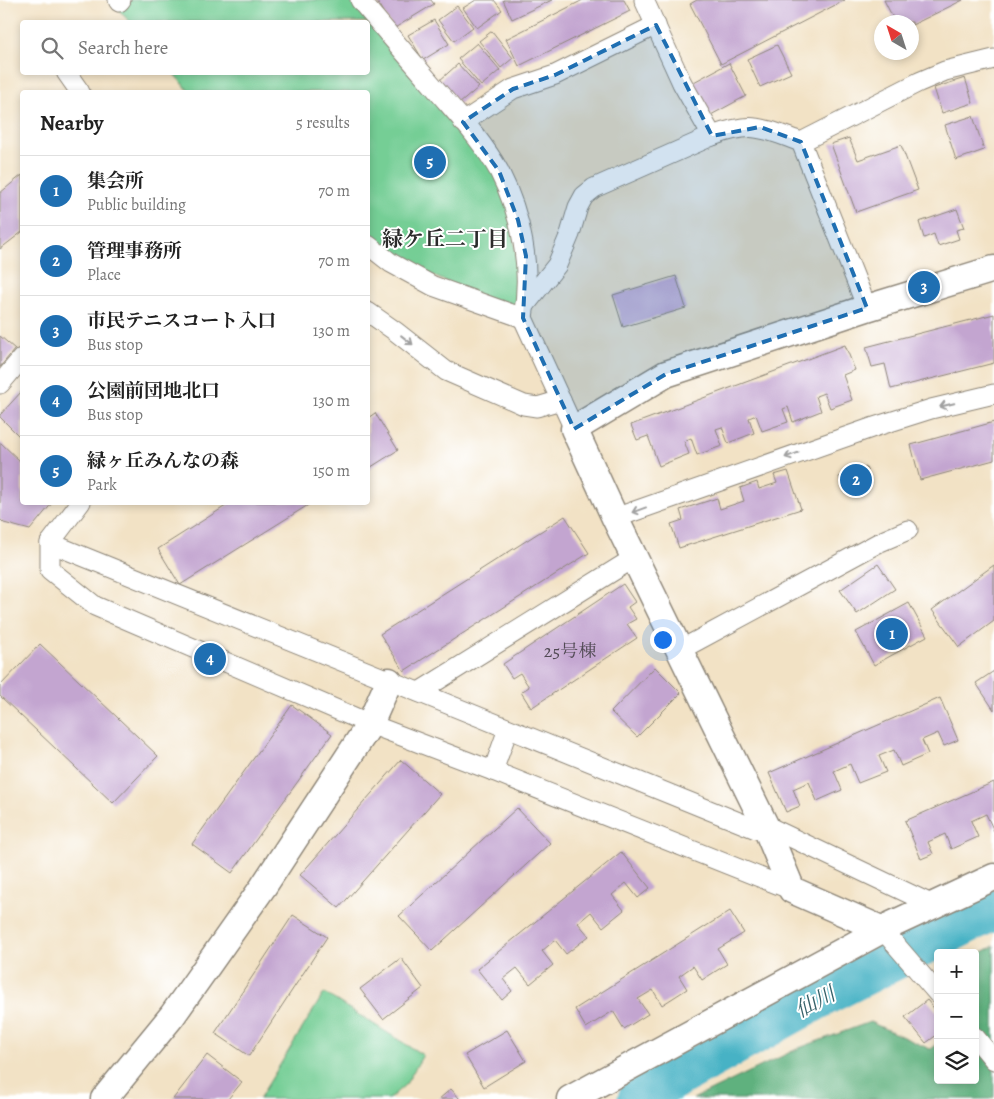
<!DOCTYPE html>
<html lang="en">
<head>
<meta charset="utf-8">
<style>
  :root { --surface:#fff; --page:#f6f6f6; --text:#222; --muted:#767676; --line:#e0e0e0; --accent:#1f6fb2 }
  body { margin:0; font-family:Alegreya,"Noto Serif JP",serif; background:var(--page); color:var(--text) }
  .controls { position:absolute; right:15px; bottom:15px; display:grid; overflow:hidden; border-radius:5px; box-shadow:0 2px 8px #0003 }
  .controls button { width:45px; height:45px; display:grid; place-items:center; padding:0; border:0; border-bottom:1px solid var(--line); background:var(--surface); color:var(--text); font:25px sans-serif }
  .compass { position:absolute; left:874px; top:15px; width:45px; height:45px; border-radius:50%; background:var(--surface); box-shadow:0 2px 8px #0003; rotate:321deg }
  .you { position:absolute; left:662px; top:639px; width:18px; height:18px; margin:-12px; border:4px solid #fff; border-radius:50%; background:#1a73e8; box-shadow:0 0 0 8px #1a73e833 }
  .badge { display:grid; place-items:center; width:32px; height:32px; border-radius:50%; background:var(--accent); color:#fff; font-size:16px; font-weight:700 }
  .pin { position:absolute; translate:-50% -50%; border:2px solid #fff; box-shadow:0 1px 5px #0006 }
  .list { margin:0; padding:0; list-style:none }
  h2 { display:flex; justify-content:space-between; align-items:center; height:65px; margin:0; padding:0 20px; font-size:21px }
  h2 small { font-size:16px; font-weight:400; color:var(--muted) }
  .list li { display:grid; grid-template-columns:32px 1fr auto; gap:15px; align-items:center; box-sizing:border-box; height:70px; padding:0 20px; border-top:1px solid var(--line) }
  .list b { display:block; font-size:19px; white-space:nowrap }
  .list p { margin:0; font-size:16px; white-space:nowrap; color:var(--muted) }
  .list em { font-size:16px; font-style:normal; color:var(--muted) }
  .icon { flex:none; width:28px; height:28px; fill:none; stroke:currentColor; stroke-width:2; stroke-linecap:round; stroke-linejoin:round }
  .map { position:relative; flex:none; width:994px; height:1099px; overflow:hidden }
  .search { position:absolute; background:var(--surface); box-shadow:0 2px 8px #0003; left:20px; top:20px; width:350px; height:55px; display:flex; align-items:center; gap:12px; box-sizing:border-box; padding:0 18px; border-radius:5px; color:var(--muted); font-size:19px }
  .panel { position:absolute; background:var(--surface); box-shadow:0 2px 8px #0003; left:20px; top:90px; width:350px; height:415px; border-radius:5px }
  .map>svg:first-child { display:block }
</style>
</head>
<body>
<div class="map">
<svg width="994" height="1099" viewBox="0 0 994 1099">
  <rect width="100%" height="100%" fill="#fff"/>
  <filter id="ink" filterUnits="userSpaceOnUse"><feTurbulence type="fractalNoise" baseFrequency=".02" numOctaves="2"/><feDisplacementMap in="SourceGraphic" scale="10" xChannelSelector="R" yChannelSelector="G"/><feConvolveMatrix kernelMatrix="1 2 1 2 8 2 1 2 1" color-interpolation-filters="sRGB"/></filter>
  <filter id="wash" filterUnits="userSpaceOnUse"><feTurbulence type="fractalNoise" baseFrequency=".0096" numOctaves="4" result="noise"/><feDisplacementMap in="SourceGraphic" scale="20" xChannelSelector="R" yChannelSelector="G"/><feGaussianBlur stdDeviation="1.12" result="paint"/><feColorMatrix in="noise" values="0 0 0 0 0 0 0 0 0 0 0 0 0 0 0 0 0 1.4 0 .05"/><feComposite in="paint" operator="in"/></filter>
  <g filter="url(#wash)">
    <rect width="100%" height="100%" fill="#f2e2c5"/>
    <!-- green -->
    <g fill="#74ce95" stroke="#507c60">
      <path d="M 121,0 L 360,0 L 463,122 L 509,195 L 523,318 L 368,245 L 368,92 L 190,92 L 173,73 L 368,72 L 368,22 L 130,22 L 118,9 Z"/>
      <path d="M 324,993 L 423,1055 L 406,1084 L 389,1099 L 259,1099 Z"/>
    </g>
    <!-- forest -->
    <path fill="#5fb17e" stroke="#456e54" d="M 994,946 L 994,1097 L 990,1099 L 693,1099 L 799,1048 L 870,1022 L 930,1049 L 938,1043 L 938,1080 L 975,1080 L 975,956 Z"/>
    <g fill="none" stroke-linecap="round" stroke-linejoin="round">
      <!-- river -->
      <path stroke="#47b2c5" stroke-width="41" d="M 638,1099 L 827,994 L 994,910"/>
    </g>
    <g id="blocks">
      <!-- building -->
      <g fill="#c3a5d0">
        <path d="M 376,0 L 431,0 L 434,4 L 393,29 Z"/>
        <path d="M 476,0 L 494,0 L 502,10 L 477,28 L 463,8 Z"/>
        <path d="M 503,0 L 552,0 L 512,19 Z"/>
        <path d="M 583,0 L 624,0 L 630,11 L 519,66 L 506,39 Z"/>
        <path d="M 697,0 L 845,0 L 721,64 L 690,4 Z"/>
        <path d="M 884,0 L 963,0 L 912,25 L 912,22 L 895,22 Z"/>
        <path d="M 457,6 L 473,27 L 454,41 L 438,20 Z"/>
        <path d="M 434,20 L 449,44 L 423,60 L 408,35 Z"/>
        <path d="M 492,31 L 513,58 L 501,68 L 479,41 Z"/>
        <path d="M 477,43 L 500,70 L 481,86 L 458,59 Z"/>
        <path d="M 777,45 L 791,73 L 760,87 L 747,59 Z"/>
        <path d="M 729,63 L 746,96 L 709,116 L 692,83 Z"/>
        <path d="M 458,64 L 479,87 L 459,104 L 439,81 Z"/>
        <path d="M 965,78 L 973,103 L 942,113 L 934,88 Z"/>
        <path d="M 973,116 L 984,150 L 956,160 L 945,125 Z"/>
        <path d="M 849,138 L 858,160 L 901,145 L 918,190 L 856,212 L 831,144 Z"/>
        <path d="M 22,175 L 22,232 L 0,249 L 0,193 Z"/>
        <path d="M 957,209 L 964,228 L 956,230 L 959,239 L 938,246 L 934,234 L 924,238 L 919,222 Z"/>
        <path d="M 676,276 L 686,308 L 623,327 L 613,295 Z"/>
        <path d="M 994,314 L 994,363 L 891,389 L 885,364 L 872,367 L 866,347 Z"/>
        <path d="M 0,336 L 15,349 L 0,367 Z"/>
        <path d="M 845,345 L 855,370 L 843,375 L 852,400 L 830,408 L 824,393 L 816,396 L 821,411 L 793,422 L 788,407 L 783,409 L 788,422 L 762,431 L 756,415 L 749,418 L 754,433 L 728,443 L 722,427 L 716,429 L 722,446 L 697,455 L 691,438 L 684,441 L 689,454 L 659,466 L 648,436 L 637,440 L 631,425 Z"/>
        <path d="M 22,391 L 22,439 L 0,417 L 0,415 Z"/>
        <path d="M 375,413 L 398,450 L 368,469 L 368,418 Z"/>
        <path d="M 994,422 L 994,460 L 920,480 L 911,445 Z"/>
        <path d="M 0,442 L 22,463 L 22,502 L 53,502 L 30,530 L 4,523 L 0,519 Z"/>
        <path d="M 866,467 L 872,484 L 845,493 L 839,477 Z"/>
        <path d="M 788,471 L 801,509 L 679,548 L 671,524 L 683,520 L 680,510 L 717,498 L 720,509 L 744,501 L 740,488 L 757,482 L 759,489 L 777,483 L 774,475 Z"/>
        <path d="M 232,502 L 313,502 L 180,585 L 158,549 Z"/>
        <path d="M 565,516 L 589,553 L 404,671 L 380,634 Z"/>
        <path d="M 878,564 L 895,589 L 857,614 L 840,590 Z"/>
        <path d="M 994,565 L 994,621 L 959,647 L 932,610 Z"/>
        <path d="M 623,584 L 635,602 L 628,607 L 636,619 L 627,624 L 637,638 L 531,708 L 521,692 L 529,687 L 520,673 L 512,678 L 503,664 Z"/>
        <path d="M 909,603 L 927,636 L 874,665 L 856,632 Z"/>
        <path d="M 40,644 L 158,756 L 113,803 L 0,696 L 0,686 Z"/>
        <path d="M 655,667 L 681,693 L 637,737 L 611,712 Z"/>
        <path d="M 994,671 L 994,710 L 976,683 Z"/>
        <path d="M 940,698 L 958,740 L 944,746 L 938,733 L 922,740 L 928,754 L 901,766 L 894,750 L 879,756 L 886,772 L 858,783 L 850,764 L 834,771 L 842,790 L 817,801 L 809,782 L 793,789 L 800,806 L 786,812 L 769,773 Z"/>
        <path d="M 292,705 L 332,734 L 232,873 L 192,844 Z"/>
        <path d="M 401,760 L 440,794 L 339,908 L 300,875 Z"/>
        <path d="M 994,782 L 994,831 L 986,814 L 971,821 L 978,837 L 951,849 L 945,834 L 928,842 L 933,854 L 921,859 L 905,821 Z"/>
        <path d="M 517,808 L 550,843 L 432,951 L 399,916 Z"/>
        <path d="M 621,852 L 650,888 L 638,898 L 626,883 L 612,895 L 624,910 L 603,927 L 591,912 L 578,923 L 589,936 L 566,954 L 555,940 L 542,951 L 553,965 L 530,984 L 517,968 L 503,979 L 512,991 L 502,1000 L 477,969 Z"/>
        <path d="M 730,911 L 744,933 L 718,949 L 727,964 L 702,980 L 693,966 L 679,976 L 687,989 L 662,1005 L 653,990 L 638,999 L 648,1014 L 624,1029 L 613,1011 L 586,1028 L 575,1009 Z"/>
        <path d="M 293,915 L 327,937 L 249,1056 L 215,1033 Z"/>
        <path d="M 401,958 L 423,988 L 383,1019 L 360,989 Z"/>
        <path d="M 927,1000 L 938,1013 L 938,1034 L 926,1043 L 905,1017 Z"/>
        <path d="M 507,1030 L 526,1061 L 484,1087 L 465,1055 Z"/>
        <path d="M 207,1055 L 242,1082 L 228,1099 L 173,1099 Z"/>
        <path d="M 451,1089 L 460,1099 L 439,1099 Z"/>
      </g>
    </g>
  </g>
  <g filter="url(#ink)">
    <use href="#blocks" fill-opacity="0" stroke="#8e8678" stroke-width="1"/>
    <g fill="none" stroke-linecap="round" stroke-linejoin="round">
      <!-- street casing -->
      <g stroke="#8e8678" stroke-width="21">
        <g id="street">
          <path d="M 118,0 L 119,2 L 121,0"/>
          <path d="M 360,0 C 384,29 409,58 434,87 C 456,113 482,140 499,171 C 522,216 532,268 523,318 L 574,429"/>
          <path d="M 644,0 L 682,83 L 712,136"/>
          <path d="M 66,72 L 80,92"/>
          <path d="M 463,122 L 513,89 L 555,75 L 656,25"/>
          <path d="M 801,142 L 867,308"/>
          <path d="M 368,245 L 391,263 L 433,286 L 523,318"/>
          <path d="M 526,304 L 557,265 L 570,234 L 578,207 L 584,196 L 594,188 L 712,136 C 754,121 762,128 801,142 L 919,82 L 945,71 L 994,59"/>
          <path d="M 368,312 L 395,331 L 446,371 L 524,405 L 537,407 L 561,400"/>
          <path d="M 0,384 L 22,358"/>
          <path d="M 81,502 L 50,543 L 50,570 L 95,606 L 370,724 L 493,771 L 792,890"/>
          <path d="M 615,518 L 874,427 L 931,409 L 994,394"/>
          <path d="M 50,543 L 756,829 L 765,825 L 933,905"/>
          <path d="M 680,650 L 880,542 L 908,530"/>
          <path d="M 419,692 L 634,558"/>
          <path d="M 493,771 L 508,729"/>
          <path d="M 883,930 L 938,994"/>
          <path d="M 975,1037 L 994,1060"/>
        </g>
      </g>
      <!-- secondary casing -->
      <g stroke="#8e8678" stroke-width="29">
        <g id="secondary">
          <path d="M 883,930 L 792,890 L 765,825 L 615,518 L 574,429 L 666,374 L 867,308 L 994,269"/>
          <path d="M 104,1099 L 172,1016 L 263,887 L 370,724 L 389,681"/>
          <path d="M 570,1099 L 891,925 L 994,877"/>
        </g>
      </g>
      <!-- street -->
      <use href="#street" stroke="#fff" stroke-width="19"/>
      <!-- secondary -->
      <use href="#secondary" stroke="#fff" stroke-width="26"/>
    </g>
    <!-- one-way arrows -->
    <defs><path id="oneway-shaft" d="M-6 0H5M1.5-3L5.5 0L1.5 3" fill="none" stroke-width="1.6" stroke-linecap="round" stroke-linejoin="round" transform="scale(1.25)"/></defs>
    <g stroke="#a0a0a0">
      <use href="#oneway-shaft" transform="translate(407 340) rotate(38)"/>
      <use href="#oneway-shaft" transform="translate(947 405) rotate(167)"/>
      <use href="#oneway-shaft" transform="translate(792 455) rotate(160)"/>
      <use href="#oneway-shaft" transform="translate(639 510) rotate(160)"/>
    </g>
  </g>
  <!-- marked area -->
  <path fill="#1f6fb2" fill-opacity="0.2" stroke="#1f6fb2" stroke-width="4" stroke-dasharray="10 6" stroke-linejoin="round" d="M 656,25 L 712,136 L 760,127 L 801,142 L 867,308 L 666,374 L 574,429 L 523,318 L 526,256 L 518,220 L 499,171 L 463,122 L 513,89 L 555,75 Z"/>
  <g text-anchor="middle" dominant-baseline="central" stroke-width="4" stroke-linejoin="round" paint-order="stroke">
    <!-- number labels -->
    <g font-size="18" fill="#514a54">
      <text x="570" y="651">25号棟</text>
    </g>
    <!-- neighbourhood labels -->
    <g font-size="21" font-weight="bold" fill="#2b2b2b" stroke="#fff">
      <text x="445" y="239">緑ケ丘二丁目</text>
    </g>
    <!-- water labels -->
    <g font-size="21" font-style="italic" fill="#366169" stroke="#fff">
      <text transform="translate(815 1002) rotate(-28)">仙川</text>
    </g>
  </g>
</svg>
<div class="controls">
<button>+</button>
<button>−</button>
<button><svg class="icon" aria-label="layers" viewBox="0 0 24 24"><path d="M12 4l9 5-9 5-9-5zM3 14l9 5 9-5"/></svg></button>
</div>
<svg class="compass" viewBox="-18 -18 36 36"><path d="M0-13l5 13h-10z" fill="#e53935"/><path d="M0 13l5-13h-10z" fill="#767676"/></svg>
<div class="you"></div>
<div class="pin badge" style="left:892px;top:634px">1</div>
<div class="pin badge" style="left:856px;top:480px">2</div>
<div class="pin badge" style="left:924px;top:287px">3</div>
<div class="pin badge" style="left:210px;top:659px">4</div>
<div class="pin badge" style="left:430px;top:162px">5</div>
<div class="search"><svg class="icon" aria-label="search" viewBox="0 0 24 24"><circle cx="10" cy="10" r="6"/><path d="M15 15l6 6"/></svg>Search here</div>
<section class="panel">
<h2>Nearby<small>5 results</small></h2>
<ul class="list">
<li><span class="badge">1</span><div><b>集会所</b><p>Public building</p></div><em>70 m</em></li>
<li><span class="badge">2</span><div><b>管理事務所</b><p>Place</p></div><em>70 m</em></li>
<li><span class="badge">3</span><div><b>市民テニスコート入口</b><p>Bus stop</p></div><em>130 m</em></li>
<li><span class="badge">4</span><div><b>公園前団地北口</b><p>Bus stop</p></div><em>130 m</em></li>
<li><span class="badge">5</span><div><b>緑ヶ丘みんなの森</b><p>Park</p></div><em>150 m</em></li>
</ul>
</section>
</div>
</body>
</html>
